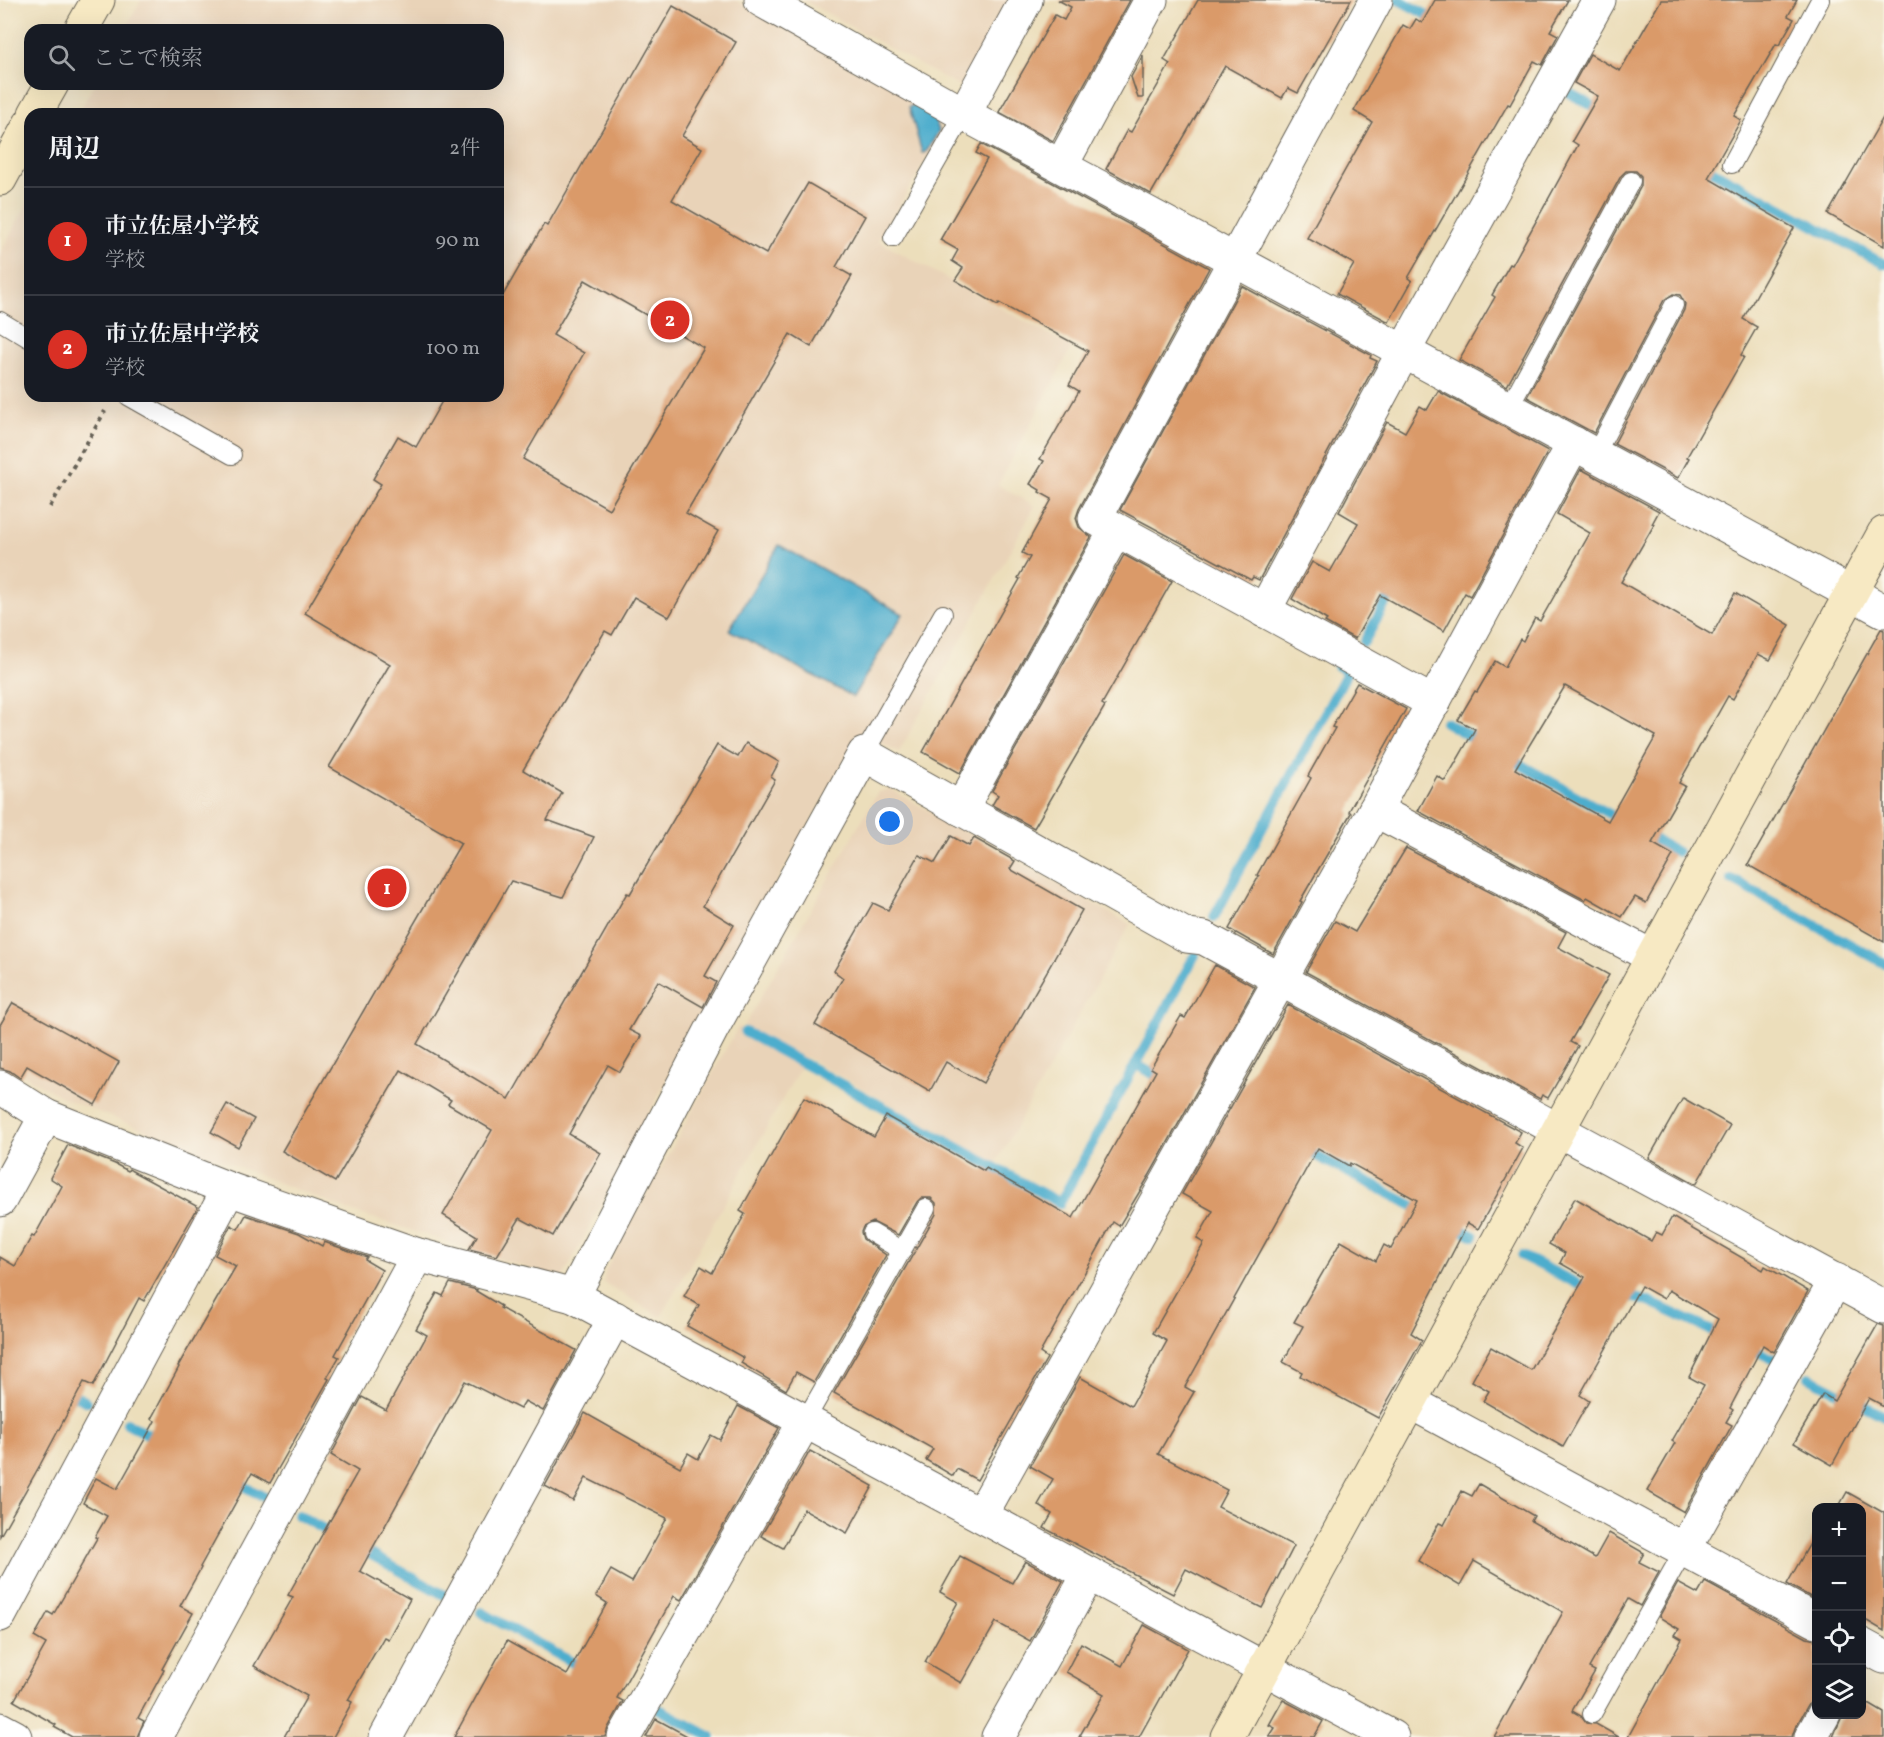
<!DOCTYPE html>
<html lang="ja">
<head>
<meta charset="utf-8">
<style>
  :root { --surface:#171b24; --page:#242831; --text:#f1f3f6; --muted:#9ea1a6; --line:#363941; --accent:#d93025 }
  body { margin:0; font-family:Vollkorn,"Noto Serif JP",serif; background:var(--page); color:var(--text) }
  .controls { position:absolute; right:18px; bottom:18px; display:grid; overflow:hidden; border-radius:12px; box-shadow:0 6px 24px #0002 }
  .controls button { width:54px; height:54px; display:grid; place-items:center; padding:0; border:0; border-bottom:2px solid var(--line); background:var(--surface); color:var(--text); font:30px sans-serif }
  .you { position:absolute; left:890px; top:822px; width:21px; height:21px; margin:-15px; border:4px solid #fff; border-radius:50%; background:#1a73e8; box-shadow:0 0 0 9px #1a73e833 }
  .badge { display:grid; place-items:center; width:39px; height:39px; border-radius:50%; background:var(--accent); color:#fff; font-size:20px; font-weight:700 }
  .pin { position:absolute; translate:-50% -50%; border:3px solid #fff; box-shadow:0 2px 6px #0006 }
  .list { margin:0; padding:0; list-style:none }
  h2 { display:flex; justify-content:space-between; align-items:center; height:78px; margin:0; padding:0 24px; font-size:26px }
  h2 small { font-size:20px; font-weight:400; color:var(--muted) }
  .list li { display:grid; grid-template-columns:39px 1fr auto; gap:18px; align-items:center; box-sizing:border-box; height:108px; padding:0 24px; border-top:2px solid var(--line) }
  .list b { display:block; font-size:22px; white-space:nowrap }
  .list p { margin:0; font-size:20px; white-space:nowrap; color:var(--muted) }
  .list em { font-size:20px; font-style:normal; color:var(--muted) }
  .icon { flex:none; width:33px; height:33px; fill:none; stroke:currentColor; stroke-width:2; stroke-linecap:round; stroke-linejoin:round }
  .map { position:relative; flex:none; width:1884px; height:1737px; overflow:hidden }
  .search { position:absolute; background:var(--surface); box-shadow:0 6px 24px #0002; left:24px; top:24px; width:480px; height:66px; display:flex; align-items:center; gap:15px; box-sizing:border-box; padding:0 21px; border-radius:18px; color:var(--muted); font-size:22px }
  .panel { position:absolute; background:var(--surface); box-shadow:0 6px 24px #0002; left:24px; top:108px; width:480px; height:294px; border-radius:18px }
  .map>svg:first-child { display:block }
</style>
</head>
<body>
<div class="map">
<svg width="1884" height="1737" viewBox="0 0 1884 1737">
  <rect width="100%" height="100%" fill="#fbf7ec"/>
  <filter id="ink" filterUnits="userSpaceOnUse"><feTurbulence type="fractalNoise" baseFrequency=".0167" numOctaves="2"/><feDisplacementMap in="SourceGraphic" scale="12" xChannelSelector="R" yChannelSelector="G"/><feConvolveMatrix kernelMatrix="1 2 1 2 8 2 1 2 1" color-interpolation-filters="sRGB"/></filter>
  <filter id="wash" filterUnits="userSpaceOnUse"><feTurbulence type="fractalNoise" baseFrequency=".008" numOctaves="4" result="noise"/><feDisplacementMap in="SourceGraphic" scale="24" xChannelSelector="R" yChannelSelector="G"/><feGaussianBlur stdDeviation="1.35" result="paint"/><feColorMatrix in="noise" values="0 0 0 0 0 0 0 0 0 0 0 0 0 0 0 0 0 1.4 0 .05"/><feComposite in="paint" operator="in"/></filter>
  <g filter="url(#wash)">
    <rect width="100%" height="100%" fill="#ecdebb"/>
    <!-- built -->
    <g fill="#e9d3b8">
      <path d="M 141,0 L 735,0 L 933,108 L 943,132 L 878,241 L 1072,347 L 998,485 L 1035,506 L 899,752 L 861,733 L 696,1024 L 562,1279 L 348,1210 L 65,1099 L 0,1061 L 0,253 L 30,199 L 30,396 L 498,396 L 498,114 L 78,114 L 94,84 L 498,84 L 498,30 L 125,30 Z"/>
      <path d="M 803,0 L 1014,0 L 967,84 L 958,86 Z"/>
      <path d="M 890,789 L 1130,924 L 996,1163 L 806,1057 L 661,1317 L 604,1283 L 605,1271 L 738,1027 L 743,1028 L 878,792 Z"/>
    </g>
    <!-- water -->
    <g fill="#4eadcd" stroke="#356474" stroke-width="1.5">
      <path d="M 919,103 L 933,113 L 939,131 L 926,152 L 922,153 L 909,107 Z"/>
      <path d="M 779,545 L 903,614 L 853,697 L 729,630 Z"/>
    </g>
    <g fill="none" stroke-linecap="round" stroke-linejoin="round">
      <!-- stream -->
      <g stroke="#4eadcd" stroke-width="10">
        <path d="M 1399,0 L 1438,21"/>
        <path d="M 1569,93 L 1604,112"/>
        <path d="M 1700,164 L 1884,264"/>
        <path d="M 1364,642 L 1394,588"/>
        <path d="M 1445,722 L 1483,744"/>
        <path d="M 1507,757 L 1622,821"/>
        <path d="M 1643,833 L 1677,852"/>
        <path d="M 1731,879 L 1884,963"/>
        <path d="M 1214,917 L 1348,671 L 1338,666"/>
        <path d="M 745,1032 L 1060,1203 L 1195,955"/>
        <path d="M 1135,1064 L 1164,1080"/>
        <path d="M 1303,1149 L 1425,1212"/>
        <path d="M 1452,1225 L 1474,1236"/>
        <path d="M 1522,1256 L 1586,1288 L 1594,1290"/>
        <path d="M 1621,1295 L 1647,1301 L 1723,1336"/>
        <path d="M 1748,1347 L 1775,1360"/>
        <path d="M 1809,1377 L 1884,1416"/>
        <path d="M 66,1391 L 87,1402"/>
        <path d="M 127,1423 L 160,1441"/>
        <path d="M 232,1480 L 266,1498"/>
        <path d="M 298,1515 L 338,1537"/>
        <path d="M 357,1547 L 446,1596"/>
        <path d="M 481,1612 L 586,1670"/>
        <path d="M 659,1709 L 711,1737"/>
      </g>
    </g>
    <g id="blocks">
      <!-- building -->
      <g fill="#da9a69" fill-rule="evenodd">
        <path d="M 1058,0 L 1130,0 L 1053,141 L 999,112 L 1055,15 L 1064,20 L 1071,7 Z"/>
        <path d="M 1198,0 L 1351,0 L 1298,93 L 1288,88 L 1282,98 L 1225,66 L 1151,194 L 1106,169 L 1127,130 L 1131,132 L 1170,64 L 1164,60 Z"/>
        <path d="M 1435,0 L 1568,0 L 1550,31 L 1558,35 L 1542,65 L 1534,61 L 1510,105 L 1508,104 L 1408,278 L 1412,281 L 1389,322 L 1337,294 L 1354,264 L 1307,238 L 1372,122 L 1354,111 L 1403,25 L 1410,29 L 1416,19 L 1422,23 Z"/>
        <path d="M 1661,0 L 1797,0 L 1788,16 L 1794,19 L 1779,45 L 1776,44 L 1734,116 L 1741,120 L 1708,178 L 1794,228 L 1743,319 L 1757,327 L 1741,355 L 1744,357 L 1687,457 L 1689,458 L 1678,478 L 1614,444 L 1684,310 L 1685,304 L 1680,295 L 1673,294 L 1664,300 L 1594,433 L 1527,397 L 1641,186 L 1641,176 L 1636,171 L 1626,171 L 1621,176 L 1507,386 L 1459,360 L 1495,297 L 1492,295 L 1510,264 L 1512,265 L 1578,145 L 1572,141 L 1598,96 L 1574,83 L 1590,54 L 1620,71 Z"/>
        <path d="M 673,6 L 736,42 L 682,136 L 702,148 L 672,200 L 766,254 L 808,183 L 865,216 L 836,267 L 852,276 L 811,347 L 790,334 L 686,513 L 718,531 L 669,617 L 634,597 L 612,635 L 605,631 L 523,770 L 562,793 L 547,820 L 594,837 L 563,897 L 511,881 L 417,1044 L 509,1099 L 627,893 L 630,894 L 717,745 L 738,757 L 746,743 L 779,762 L 771,777 L 775,780 L 703,906 L 734,925 L 705,976 L 716,982 L 703,1007 L 658,981 L 629,1030 L 641,1036 L 620,1072 L 608,1065 L 569,1134 L 601,1153 L 553,1236 L 520,1218 L 497,1256 L 469,1249 L 477,1236 L 443,1215 L 492,1130 L 448,1104 L 451,1100 L 401,1070 L 335,1182 L 282,1151 L 461,843 L 329,767 L 390,664 L 305,613 L 381,484 L 373,479 L 398,436 L 416,447 L 445,396 L 498,396 L 498,304 L 544,224 L 547,226 ZM 585,280 L 704,348 L 609,509 L 523,459 L 584,353 L 553,335 Z"/>
        <path d="M 1143,55 L 1143,98 L 1138,98 L 1131,77 Z"/>
        <path d="M 1884,116 L 1884,246 L 1828,214 Z"/>
        <path d="M 981,144 L 1209,268 L 1079,509 L 1076,518 L 1079,527 L 1091,537 L 960,773 L 923,752 L 1020,579 L 1018,578 L 1030,557 L 1022,553 L 1052,499 L 1039,492 L 1040,490 L 1030,484 L 1044,461 L 1040,459 L 1079,391 L 1069,385 L 1088,351 L 999,303 L 998,305 L 955,280 L 963,268 L 952,261 L 958,250 L 940,240 L 987,159 L 976,153 Z"/>
        <path d="M 1242,286 L 1371,355 L 1370,358 L 1377,361 L 1259,580 L 1253,577 L 1251,580 L 1120,510 Z"/>
        <path d="M 1438,391 L 1548,451 L 1470,596 L 1465,593 L 1444,631 L 1380,595 L 1355,639 L 1325,622 L 1327,620 L 1292,599 L 1312,562 L 1330,572 L 1358,523 L 1339,512 L 1387,422 L 1405,432 L 1420,406 L 1427,410 Z"/>
        <path d="M 1581,469 L 1659,511 L 1652,524 L 1654,525 L 1621,582 L 1712,635 L 1735,593 L 1790,625 L 1770,660 L 1758,654 L 1733,699 L 1728,696 L 1679,783 L 1685,786 L 1652,843 L 1673,855 L 1646,903 L 1635,897 L 1622,917 L 1587,897 L 1585,900 L 1418,811 L 1437,776 L 1445,781 L 1475,729 L 1458,720 L 1475,691 L 1477,692 L 1495,661 L 1505,667 L 1520,639 L 1523,641 L 1535,618 L 1540,621 L 1590,533 L 1557,514 ZM 1565,686 L 1656,736 L 1608,821 L 1515,769 Z"/>
        <path d="M 1124,555 L 1172,581 L 1102,704 L 1105,706 L 1034,828 L 992,805 L 998,795 L 992,791 Z"/>
        <path d="M 1881,629 L 1884,630 L 1884,942 L 1748,865 Z"/>
        <path d="M 1357,683 L 1406,709 L 1349,811 L 1351,813 L 1300,901 L 1302,902 L 1273,954 L 1229,929 L 1259,876 L 1257,875 L 1311,778 L 1308,776 L 1335,728 L 1332,727 Z"/>
        <path d="M 951,836 L 969,846 L 974,838 L 1015,861 L 1010,869 L 1082,910 L 983,1083 L 946,1062 L 930,1091 L 815,1025 L 843,978 L 834,971 L 873,903 L 888,910 L 919,855 L 935,863 Z"/>
        <path d="M 1406,848 L 1566,932 L 1558,947 L 1609,975 L 1570,1042 L 1578,1046 L 1548,1098 L 1542,1095 L 1540,1099 L 1306,972 L 1335,921 L 1355,932 Z"/>
        <path d="M 1215,965 L 1255,987 L 1149,1176 L 1119,1226 L 1113,1222 L 1040,1353 L 1047,1358 L 977,1480 L 957,1469 L 953,1476 L 926,1460 L 933,1449 L 834,1393 L 936,1214 L 936,1203 L 931,1198 L 921,1198 L 917,1202 L 898,1235 L 873,1222 L 863,1227 L 861,1232 L 863,1239 L 886,1255 L 814,1382 L 796,1372 L 786,1390 L 741,1363 L 744,1358 L 687,1326 L 699,1305 L 684,1296 L 701,1266 L 712,1273 L 745,1214 L 740,1211 L 804,1097 L 874,1137 L 886,1116 L 984,1171 L 986,1168 L 1073,1218 L 1156,1071 L 1151,1068 L 1181,1016 L 1185,1018 Z"/>
        <path d="M 13,1003 L 119,1062 L 95,1105 L 27,1066 L 20,1078 L 10,1071 L 0,1068 L 0,1025 Z"/>
        <path d="M 1288,1005 L 1521,1132 L 1515,1143 L 1523,1148 L 1478,1229 L 1468,1223 L 1411,1333 L 1422,1340 L 1378,1418 L 1300,1376 L 1302,1372 L 1283,1362 L 1303,1326 L 1294,1322 L 1341,1241 L 1376,1261 L 1384,1245 L 1391,1249 L 1417,1200 L 1350,1163 L 1349,1166 L 1318,1148 L 1185,1387 L 1194,1392 L 1158,1454 L 1227,1490 L 1218,1507 L 1294,1546 L 1262,1608 L 1186,1569 L 1173,1594 L 1044,1528 L 1052,1514 L 1038,1505 L 1053,1479 L 1030,1466 L 1080,1377 L 1131,1406 L 1167,1341 L 1153,1333 L 1204,1243 L 1197,1239 L 1213,1211 L 1182,1194 Z"/>
        <path d="M 1683,1098 L 1730,1125 L 1696,1184 L 1649,1158 Z"/>
        <path d="M 227,1104 L 254,1119 L 238,1147 L 211,1132 Z"/>
        <path d="M 68,1145 L 115,1164 L 128,1171 L 129,1169 L 132,1171 L 198,1207 L 144,1301 L 139,1298 L 93,1386 L 84,1382 L 40,1465 L 0,1536 L 0,1257 L 15,1266 L 32,1236 L 34,1237 L 62,1186 L 50,1178 Z"/>
        <path d="M 1575,1198 L 1651,1241 L 1656,1232 L 1662,1235 L 1672,1217 L 1763,1270 L 1765,1266 L 1808,1291 L 1774,1352 L 1763,1345 L 1730,1408 L 1733,1410 L 1726,1422 L 1732,1425 L 1684,1512 L 1647,1491 L 1675,1443 L 1672,1441 L 1704,1385 L 1689,1377 L 1718,1319 L 1669,1290 L 1664,1299 L 1641,1286 L 1580,1395 L 1589,1401 L 1563,1447 L 1483,1401 L 1489,1391 L 1472,1381 L 1491,1347 L 1531,1370 L 1585,1277 L 1560,1263 L 1565,1253 L 1549,1244 Z"/>
        <path d="M 246,1215 L 299,1233 L 322,1246 L 324,1242 L 367,1257 L 365,1260 L 382,1270 L 335,1355 L 339,1357 L 327,1378 L 329,1379 L 270,1483 L 252,1473 L 200,1567 L 201,1568 L 180,1606 L 193,1613 L 162,1669 L 164,1670 L 138,1718 L 144,1721 L 137,1737 L 72,1737 L 54,1727 L 56,1725 L 14,1701 L 46,1644 L 34,1637 L 48,1612 L 53,1615 L 97,1538 L 95,1537 L 107,1516 L 83,1503 L 96,1478 L 117,1489 L 155,1421 L 151,1419 L 179,1367 L 178,1366 L 236,1266 L 215,1255 L 231,1225 L 238,1229 Z"/>
        <path d="M 450,1283 L 477,1290 L 476,1291 L 501,1306 L 500,1308 L 576,1350 L 543,1411 L 525,1401 L 520,1409 L 465,1381 L 360,1571 L 410,1599 L 388,1639 L 384,1637 L 348,1700 L 352,1702 L 333,1737 L 284,1737 L 307,1696 L 254,1666 L 293,1597 L 288,1595 L 358,1471 L 331,1455 L 362,1397 L 386,1410 L 427,1335 L 416,1329 L 437,1293 L 443,1296 Z"/>
        <path d="M 1878,1324 L 1884,1326 L 1884,1406 L 1869,1398 L 1832,1465 L 1794,1443 L 1823,1394 L 1834,1401 Z"/>
        <path d="M 738,1406 L 779,1428 L 681,1600 L 674,1596 L 617,1698 L 623,1701 L 608,1728 L 605,1737 L 454,1737 L 507,1641 L 567,1675 L 607,1603 L 596,1596 L 611,1570 L 632,1582 L 667,1518 L 586,1478 L 573,1501 L 545,1486 L 585,1413 L 680,1467 L 688,1453 L 698,1459 L 711,1435 L 720,1440 Z"/>
        <path d="M 810,1451 L 873,1486 L 847,1533 L 804,1509 L 783,1548 L 761,1536 Z"/>
        <path d="M 1479,1484 L 1534,1516 L 1531,1521 L 1595,1558 L 1609,1533 L 1644,1553 L 1639,1562 L 1659,1572 L 1640,1606 L 1628,1599 L 1589,1668 L 1595,1671 L 1572,1711 L 1581,1716 L 1586,1723 L 1596,1724 L 1619,1737 L 1494,1737 L 1563,1612 L 1474,1561 L 1460,1586 L 1418,1561 L 1439,1523 L 1444,1525 L 1462,1491 L 1472,1496 Z"/>
        <path d="M 1847,1492 L 1884,1513 L 1884,1631 L 1862,1618 L 1862,1508 L 1838,1508 Z"/>
        <path d="M 1816,1533 L 1816,1600 L 1787,1584 Z"/>
        <path d="M 960,1556 L 1012,1583 L 1025,1561 L 1063,1581 L 1030,1641 L 996,1622 L 961,1683 L 925,1662 L 958,1602 L 940,1592 Z"/>
        <path d="M 1705,1582 L 1807,1638 L 1816,1640 L 1816,1697 L 1808,1705 L 1795,1728 L 1792,1737 L 1628,1737 L 1682,1639 L 1675,1635 L 1679,1629 L 1659,1617 L 1678,1583 L 1698,1594 Z"/>
        <path d="M 1144,1625 L 1188,1649 L 1139,1737 L 1079,1737 L 1104,1694 L 1066,1672 L 1081,1643 L 1122,1666 Z"/>
        <path d="M 1283,1700 L 1323,1721 L 1314,1737 L 1269,1737 L 1275,1728 L 1269,1725 Z"/>
        <path d="M 1862,1700 L 1884,1713 L 1884,1737 L 1833,1737 L 1843,1714 L 1862,1714 Z"/>
        <path d="M 656,1719 L 689,1737 L 646,1737 Z"/>
      </g>
    </g>
  </g>
  <g filter="url(#ink)">
    <use href="#blocks" fill-opacity="0" stroke="#656054" stroke-width="1.5"/>
    <g fill="none" stroke-linecap="round" stroke-linejoin="round">
      <!-- lane casing -->
      <g stroke="#656054" stroke-width="20">
        <g id="lane">
          <path d="M 1732,164 L 1820,0"/>
          <path d="M 893,238 L 964,114"/>
          <path d="M 0,321 L 30,339"/>
          <path d="M 128,396 L 232,455"/>
          <path d="M 1509,407 L 1631,181"/>
          <path d="M 1595,455 L 1674,305"/>
          <path d="M 864,754 L 943,614"/>
          <path d="M 872,1233 L 902,1251"/>
          <path d="M 805,1421 L 926,1208"/>
          <path d="M 1592,1714 L 1684,1550"/>
        </g>
      </g>
      <!-- street casing -->
      <g stroke="#656054" stroke-width="35">
        <g id="street">
          <path d="M 761,0 L 964,114 L 1884,611"/>
          <path d="M 1376,0 L 1095,518 L 1434,703"/>
          <path d="M 964,114 L 1026,0"/>
          <path d="M 1061,166 L 1151,0"/>
          <path d="M 1264,611 L 1404,351 L 1599,0"/>
          <path d="M 961,809 L 1116,530"/>
          <path d="M 1375,810 L 1653,957"/>
          <path d="M 0,1087 L 46,1116 L 229,1189 L 418,1255 L 573,1296 L 1392,1737"/>
          <path d="M 0,1200 L 46,1116"/>
          <path d="M 573,1296 L 713,1027 L 864,754 L 1187,936 L 1204,938 L 1884,1307"/>
          <path d="M 1410,1402 L 1816,1621"/>
          <path d="M 981,1515 L 1375,810 L 1574,443"/>
          <path d="M 1684,1550 L 1836,1280"/>
          <path d="M 0,1615 L 229,1189"/>
          <path d="M 1862,1645 L 1884,1657"/>
          <path d="M 0,1729 L 15,1737"/>
          <path d="M 156,1737 L 418,1255"/>
          <path d="M 386,1737 L 615,1318"/>
          <path d="M 624,1737 L 805,1421"/>
          <path d="M 998,1737 L 1089,1574"/>
          <path d="M 1811,1737 L 1824,1714"/>
        </g>
      </g>
      <!-- secondary casing -->
      <g stroke="#656054" stroke-width="35">
        <g id="secondary">
          <path d="M 81,30 L 98,0"/>
          <path d="M 35,114 L 52,84"/>
          <path d="M 0,179 L 30,124"/>
          <path d="M 1227,1737 L 1884,533"/>
        </g>
      </g>
      <!-- path -->
      <path stroke="#656054" stroke-width="4" stroke-dasharray="4.5 4.5" stroke-linecap="butt" d="M 50,507 L 105,411"/>
      <!-- lane -->
      <use href="#lane" stroke="#fff" stroke-width="18"/>
      <!-- street -->
      <use href="#street" stroke="#fff" stroke-width="33"/>
      <!-- secondary -->
      <use href="#secondary" stroke="#f7e9c3" stroke-width="33"/>
    </g>
  </g>
</svg>
<div class="controls">
<button>+</button>
<button>−</button>
<button><svg class="icon" aria-label="locate" viewBox="0 0 24 24"><circle cx="12" cy="12" r="6"/><path d="M12 2v4M12 18v4M2 12h4M18 12h4"/></svg></button>
<button><svg class="icon" aria-label="layers" viewBox="0 0 24 24"><path d="M12 4l9 5-9 5-9-5zM3 14l9 5 9-5"/></svg></button>
</div>
<div class="you"></div>
<div class="pin badge" style="left:387px;top:888px">1</div>
<div class="pin badge" style="left:670px;top:320px">2</div>
<div class="search"><svg class="icon" aria-label="search" viewBox="0 0 24 24"><circle cx="10" cy="10" r="6"/><path d="M15 15l6 6"/></svg>ここで検索</div>
<section class="panel">
<h2>周辺<small>2件</small></h2>
<ul class="list">
<li><span class="badge">1</span><div><b>市立佐屋小学校</b><p>学校</p></div><em>90 m</em></li>
<li><span class="badge">2</span><div><b>市立佐屋中学校</b><p>学校</p></div><em>100 m</em></li>
</ul>
</section>
</div>
</body>
</html>
